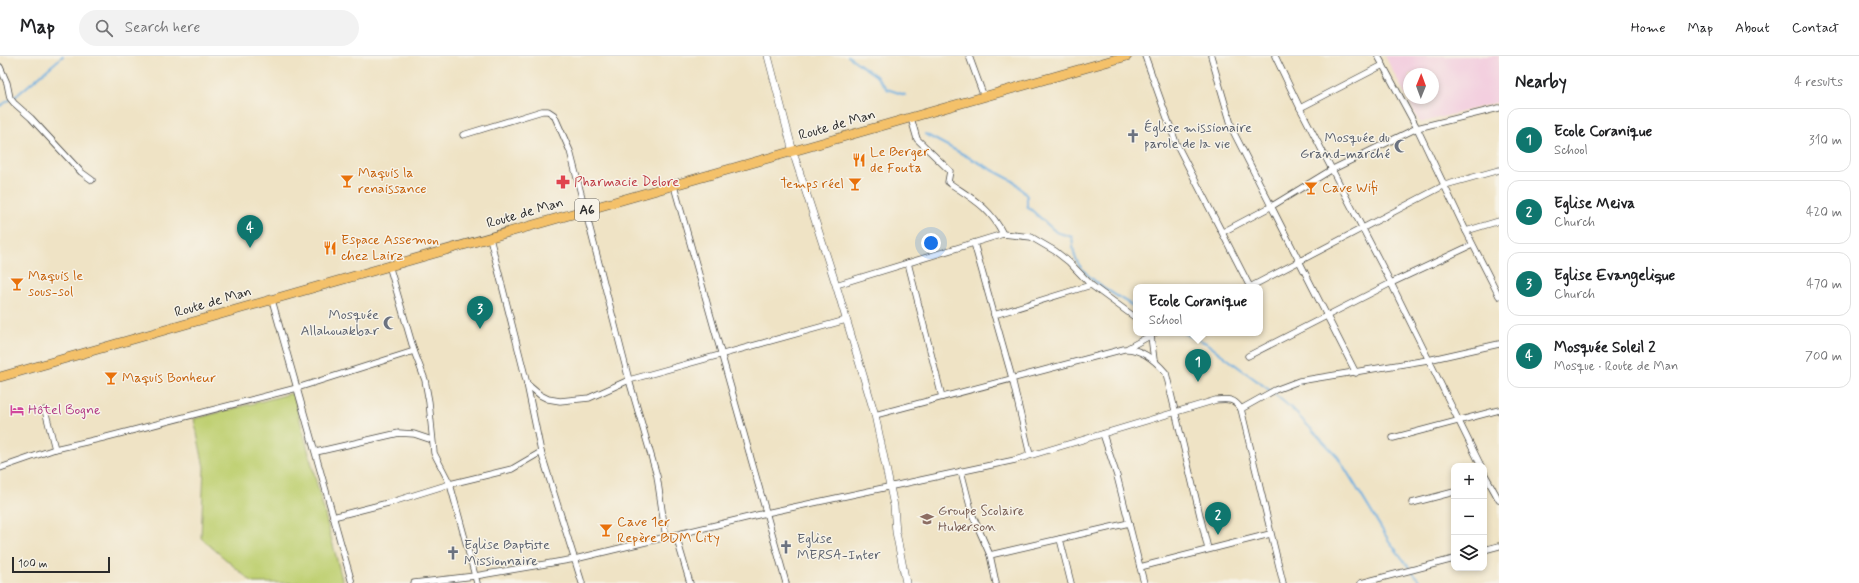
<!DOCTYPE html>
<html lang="en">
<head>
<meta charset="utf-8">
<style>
  :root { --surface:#fff; --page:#f2f2f2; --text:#202124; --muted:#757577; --line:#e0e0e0; --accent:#0f766e }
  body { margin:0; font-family:Mynerve,sans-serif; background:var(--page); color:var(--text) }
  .controls { position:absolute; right:12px; bottom:12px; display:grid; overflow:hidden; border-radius:8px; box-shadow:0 2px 6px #0003 }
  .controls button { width:36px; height:36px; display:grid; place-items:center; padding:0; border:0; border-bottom:1px solid var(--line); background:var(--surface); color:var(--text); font:20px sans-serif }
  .compass { position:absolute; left:1403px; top:12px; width:36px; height:36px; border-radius:50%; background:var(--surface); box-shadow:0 2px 6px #0003; rotate:1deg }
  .scale { position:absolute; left:12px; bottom:10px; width:98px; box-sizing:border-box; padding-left:4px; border:2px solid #2b2b2b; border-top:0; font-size:11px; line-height:14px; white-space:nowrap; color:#2b2b2b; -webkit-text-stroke:3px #f7f3e8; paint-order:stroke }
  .you { position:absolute; left:931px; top:187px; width:14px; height:14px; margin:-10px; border:3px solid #fff; border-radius:50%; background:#1a73e8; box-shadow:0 0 0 6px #1a73e833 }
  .badge { display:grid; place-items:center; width:26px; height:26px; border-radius:50%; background:var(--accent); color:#fff; font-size:13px; font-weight:700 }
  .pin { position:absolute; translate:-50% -33px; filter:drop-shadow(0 1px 2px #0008) }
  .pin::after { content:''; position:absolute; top:21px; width:14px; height:12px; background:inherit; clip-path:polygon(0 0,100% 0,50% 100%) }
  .popup { position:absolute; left:1133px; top:228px; width:130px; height:52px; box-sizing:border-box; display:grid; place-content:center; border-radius:8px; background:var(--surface); filter:drop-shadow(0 1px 3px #0005); font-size:13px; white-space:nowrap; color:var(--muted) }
  .popup b { font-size:15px; color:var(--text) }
  .popup::after { content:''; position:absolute; left:50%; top:100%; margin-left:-8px; border:8px solid transparent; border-top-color:var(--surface) }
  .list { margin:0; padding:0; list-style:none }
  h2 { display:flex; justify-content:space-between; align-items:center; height:52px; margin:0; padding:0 16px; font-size:17px }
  h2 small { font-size:13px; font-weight:400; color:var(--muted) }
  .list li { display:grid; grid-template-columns:26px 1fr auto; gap:12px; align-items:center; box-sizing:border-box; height:64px; margin:0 8px 8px; padding:0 8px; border:1px solid var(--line); border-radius:12px }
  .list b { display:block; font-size:15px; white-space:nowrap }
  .list p { margin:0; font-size:13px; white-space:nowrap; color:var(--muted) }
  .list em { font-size:13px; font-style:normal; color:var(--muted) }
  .icon { flex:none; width:22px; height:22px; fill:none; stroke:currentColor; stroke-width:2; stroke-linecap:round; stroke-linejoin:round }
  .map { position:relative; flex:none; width:1499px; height:527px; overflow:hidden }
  header { display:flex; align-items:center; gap:24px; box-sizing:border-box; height:56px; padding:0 20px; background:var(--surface); border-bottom:1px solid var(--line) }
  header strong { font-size:19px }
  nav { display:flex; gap:22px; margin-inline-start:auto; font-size:14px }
  .search { width:280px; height:36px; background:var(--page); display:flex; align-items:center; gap:10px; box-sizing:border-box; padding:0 14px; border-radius:22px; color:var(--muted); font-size:15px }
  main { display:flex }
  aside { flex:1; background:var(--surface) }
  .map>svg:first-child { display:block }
</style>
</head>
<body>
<header>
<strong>Map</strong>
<div class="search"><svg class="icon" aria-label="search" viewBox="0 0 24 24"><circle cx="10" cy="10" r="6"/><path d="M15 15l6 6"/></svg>Search here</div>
<nav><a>Home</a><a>Map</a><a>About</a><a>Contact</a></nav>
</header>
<main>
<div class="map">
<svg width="1499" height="527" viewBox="0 0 1499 527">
  <rect width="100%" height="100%" fill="#f7f3e8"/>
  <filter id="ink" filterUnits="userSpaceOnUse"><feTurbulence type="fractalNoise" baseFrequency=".025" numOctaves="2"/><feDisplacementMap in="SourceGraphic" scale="8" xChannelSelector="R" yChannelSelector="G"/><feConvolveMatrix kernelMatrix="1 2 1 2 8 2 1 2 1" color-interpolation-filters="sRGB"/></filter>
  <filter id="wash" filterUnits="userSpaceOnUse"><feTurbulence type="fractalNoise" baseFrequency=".012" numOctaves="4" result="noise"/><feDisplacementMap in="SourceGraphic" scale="16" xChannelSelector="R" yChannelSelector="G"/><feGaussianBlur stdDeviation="0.9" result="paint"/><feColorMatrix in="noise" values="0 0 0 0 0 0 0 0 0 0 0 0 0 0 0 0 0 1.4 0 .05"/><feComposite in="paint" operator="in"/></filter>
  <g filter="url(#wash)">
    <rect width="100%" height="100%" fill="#efe3c5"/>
    <!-- built -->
    <path fill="#f3cfdf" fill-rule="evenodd" d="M 1385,0 L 1499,0 L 1499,46 L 1420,67 ZM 1409,18 L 1433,18 L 1433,42 L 1409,42 Z"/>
    <!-- green -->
    <path fill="#bfd072" stroke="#757e4e" d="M 293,337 L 343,527 L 253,527 L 201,482 L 204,411 L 194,363 Z"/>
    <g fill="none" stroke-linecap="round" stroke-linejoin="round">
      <!-- stream -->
      <g stroke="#6bade0" stroke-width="2">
        <path d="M 848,0 L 876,20 L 887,33 L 905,39"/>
        <path d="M 0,50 L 16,40 L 63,0"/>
        <path d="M 925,78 L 1015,126 L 1027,140 L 1027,150 L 1056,176 L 1072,181 C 1073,188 1073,196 1076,203 C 1084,223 1118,240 1136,252"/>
        <path d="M 1183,277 L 1206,287 L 1272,336 L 1291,352 L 1338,401 L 1389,485 L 1421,527"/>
      </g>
    </g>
  </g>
  <g filter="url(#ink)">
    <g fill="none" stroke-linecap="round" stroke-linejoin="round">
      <!-- minor casing -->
      <g stroke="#484742" stroke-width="7">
        <g id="minor">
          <path d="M 969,0 L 984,41"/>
          <path d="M 1145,0 L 1176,87 L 1250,231"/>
          <path d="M 1211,0 L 1233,75 L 1356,317"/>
          <path d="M 1275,0 L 1300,52 L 1391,227 L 1481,410"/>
          <path d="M 1378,0 L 1417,72 L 1466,175 L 1499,240"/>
          <path d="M 0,11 L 7,27 L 10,42 L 14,47 L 31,62 L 81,116 L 92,124"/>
          <path d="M 1300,52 L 1383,9"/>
          <path d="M 911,62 L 917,83 L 950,115 L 948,126 C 971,142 990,151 1003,178 L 1031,181 L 1055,195 L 1069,206 L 1091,229 L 1136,262"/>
          <path d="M 463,79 L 542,55 L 548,55 L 554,59 L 570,95 L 629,324 L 657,420 L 666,482"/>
          <path d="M 674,130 L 786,527"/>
          <path d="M 1466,175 L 1499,165"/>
          <path d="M 1223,176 L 1272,150 L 1331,114 L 1417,72 L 1499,52"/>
          <path d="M 490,182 L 527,328 L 541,396"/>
          <path d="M 974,187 L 1012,322 L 1030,399"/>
          <path d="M 908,207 L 942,341"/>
          <path d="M 389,209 L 414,295 L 425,324 L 429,346 L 434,397 L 450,428 L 477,527"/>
          <path d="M 836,229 L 1003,178"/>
          <path d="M 1250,231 L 1445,129 L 1499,114"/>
          <path d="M 272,244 L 352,527"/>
          <path d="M 994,259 L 1091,229"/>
          <path d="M 1148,277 L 1151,280 L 1154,304"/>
          <path d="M 1128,292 L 1155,277"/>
          <path d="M 1248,300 L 1391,227 L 1472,189"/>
          <path d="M 527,328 L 540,339 L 548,343 L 560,345 L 589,342 L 629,324 L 846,264"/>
          <path d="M 1241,353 L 1275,334 L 1299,325 L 1428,304 L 1499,288"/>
          <path d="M 45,354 L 55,393"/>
          <path d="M 875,359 L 1124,293 C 1141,292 1155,304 1166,317 L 1208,493"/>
          <path d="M 1103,378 L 1117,420 L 1144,527"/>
          <path d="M 1393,382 L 1499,354"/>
          <path d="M 316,396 L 399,377 L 414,378 L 432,384"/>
          <path d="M 0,412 L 55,393 L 103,382 L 297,332 L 414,295"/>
          <path d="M 961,415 L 972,458 L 990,499 L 996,527"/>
          <path d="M 1484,417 L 1499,444"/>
          <path d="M 1412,447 L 1454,436"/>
          <path d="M 333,461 L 392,446 L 450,428 L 512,413 L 541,396 L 582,527"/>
          <path d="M 676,480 L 690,527"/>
          <path d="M 1060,483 L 1071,527"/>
          <path d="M 1484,494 L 1499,490"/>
          <path d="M 990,499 L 1129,467"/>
          <path d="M 1140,511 L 1270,478"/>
          <path d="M 414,527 L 475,520 L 575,503 L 766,457 L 1015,404 L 1216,344 C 1228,343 1234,342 1241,353 L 1283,527"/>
          <path d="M 1361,527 L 1454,503"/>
        </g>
      </g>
      <!-- tertiary casing -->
      <g stroke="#484742" stroke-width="8">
        <path id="tertiary" d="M 768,0 L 793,96 L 836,229 L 875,359 L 894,450 L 896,476 L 906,527"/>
      </g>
      <!-- trunk casing -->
      <g stroke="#484742" stroke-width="10">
        <path id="trunk" d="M 0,321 L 1127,0"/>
      </g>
      <!-- minor -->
      <use href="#minor" stroke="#fff" stroke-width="5.5"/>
      <!-- tertiary -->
      <use href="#tertiary" stroke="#fff" stroke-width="7"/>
      <!-- trunk -->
      <use href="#trunk" stroke="#f4c16a" stroke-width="9"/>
    </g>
  </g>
  <!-- icons -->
  <defs>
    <g id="church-bare" transform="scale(1.08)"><path d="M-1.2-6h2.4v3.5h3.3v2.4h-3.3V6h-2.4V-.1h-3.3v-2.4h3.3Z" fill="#6b7280" stroke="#f7f3e8" stroke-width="2.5" paint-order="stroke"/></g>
    <g id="mosque-bare" transform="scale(1.08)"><path d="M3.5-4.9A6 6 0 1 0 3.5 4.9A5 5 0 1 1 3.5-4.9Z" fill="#6b7280" stroke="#f7f3e8" stroke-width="2.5" paint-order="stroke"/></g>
    <g id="restaurant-bare" transform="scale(1.08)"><path d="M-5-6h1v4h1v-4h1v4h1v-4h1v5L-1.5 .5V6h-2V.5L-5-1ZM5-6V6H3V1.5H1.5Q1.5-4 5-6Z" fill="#e8710a" stroke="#f7f3e8" stroke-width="2.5" paint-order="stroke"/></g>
    <g id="bar-bare" transform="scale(1.08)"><path d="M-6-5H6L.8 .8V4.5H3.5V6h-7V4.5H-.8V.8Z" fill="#e8710a" stroke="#f7f3e8" stroke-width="2.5" paint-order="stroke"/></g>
    <g id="pharmacy-bare" transform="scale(1.08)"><path d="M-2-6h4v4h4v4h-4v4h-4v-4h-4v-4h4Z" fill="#e0444e" stroke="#f7f3e8" stroke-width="2.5" paint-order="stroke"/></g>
    <g id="hotel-bare" transform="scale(1.08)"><path d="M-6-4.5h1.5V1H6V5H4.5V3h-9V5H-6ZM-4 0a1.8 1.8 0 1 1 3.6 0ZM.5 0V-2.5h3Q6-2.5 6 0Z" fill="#d1479c" stroke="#f7f3e8" stroke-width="2.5" paint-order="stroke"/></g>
    <g id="school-bare" transform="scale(1.08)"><path d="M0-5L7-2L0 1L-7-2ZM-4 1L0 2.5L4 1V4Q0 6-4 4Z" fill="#8d6e63" stroke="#f7f3e8" stroke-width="2.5" paint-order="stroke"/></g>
  </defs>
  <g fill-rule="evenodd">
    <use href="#church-bare" x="1133" y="80"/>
    <use href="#mosque-bare" x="1401" y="90"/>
    <use href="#restaurant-bare" x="859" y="104"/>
    <use href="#bar-bare" x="347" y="125"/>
    <use href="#pharmacy-bare" x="563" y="126"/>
    <use href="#bar-bare" x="855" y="128"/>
    <use href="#bar-bare" x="1311" y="132"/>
    <use href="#restaurant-bare" x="330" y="192"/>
    <use href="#bar-bare" x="17" y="228"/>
    <use href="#mosque-bare" x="390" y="267"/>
    <use href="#bar-bare" x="111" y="322"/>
    <use href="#hotel-bare" x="17" y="354"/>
    <use href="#school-bare" x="927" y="463"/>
    <use href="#bar-bare" x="606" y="474"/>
    <use href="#church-bare" x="786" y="491"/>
    <use href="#church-bare" x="453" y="497"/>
  </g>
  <g text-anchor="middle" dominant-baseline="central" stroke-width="3" stroke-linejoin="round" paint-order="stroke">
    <!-- shield labels -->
    <rect fill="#f7f3e8" stroke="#686764" stroke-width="1" x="575" y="143" width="24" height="22" rx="3"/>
    <g font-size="13" font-weight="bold" fill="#2b2b2b">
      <text x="587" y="154">A6</text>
    </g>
    <!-- street labels -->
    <g font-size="14" fill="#2b2b2b" stroke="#f7f3e8">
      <text transform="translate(837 69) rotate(-16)">Route de Man</text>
      <text transform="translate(525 157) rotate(-16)">Route de Man</text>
      <text transform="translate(213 246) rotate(-16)">Route de Man</text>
    </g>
    <!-- worship labels -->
    <g font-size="14" fill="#5b616d" stroke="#f7f3e8" text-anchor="start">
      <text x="1144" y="72">Église missionaire<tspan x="1144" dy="16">parole de la vie</tspan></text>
      <text x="1390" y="82" text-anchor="end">Mosquée du<tspan x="1390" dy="16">Grand-marché</tspan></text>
      <text x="379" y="259" text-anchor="end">Mosquée<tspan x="379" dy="16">Allahouakbar</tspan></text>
      <text x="797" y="483">Eglise<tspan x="797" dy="16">MERSA-Inter</tspan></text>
      <text x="464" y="489">Eglise Baptiste<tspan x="464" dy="16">Missionnaire</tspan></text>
    </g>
    <!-- food labels -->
    <g font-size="14" fill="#c56008" stroke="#f7f3e8" text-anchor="start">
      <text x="870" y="96">Le Berger<tspan x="870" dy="16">de Fouta</tspan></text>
      <text x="358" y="117">Maquis la<tspan x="358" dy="16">renaissance</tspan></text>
      <text x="844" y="128" text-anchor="end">Temps réel</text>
      <text x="1322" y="132">Cave Wifi</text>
      <text x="341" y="184">Espace Assemon<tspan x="341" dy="16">chez Lairz</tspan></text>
      <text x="28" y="220">Maquis le<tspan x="28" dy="16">sous-sol</tspan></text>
      <text x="122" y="322">Maquis Bonheur</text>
      <text x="617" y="466">Cave 1er<tspan x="617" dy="16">Repère BDM City</tspan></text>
    </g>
    <!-- health labels -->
    <g font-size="14" fill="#be3a42" stroke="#f7f3e8" text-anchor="start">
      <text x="574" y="126">Pharmacie Delore</text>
    </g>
    <!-- hotel labels -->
    <g font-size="14" fill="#b23c85" stroke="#f7f3e8" text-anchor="start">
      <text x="28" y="354">Hôtel Bogne</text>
    </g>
    <!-- education labels -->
    <g font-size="14" fill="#785e54" stroke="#f7f3e8" text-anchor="start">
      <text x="938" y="455">Groupe Scolaire<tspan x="938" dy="16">Huberson</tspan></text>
    </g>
  </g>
</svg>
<div class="controls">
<button>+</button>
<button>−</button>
<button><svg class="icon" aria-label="layers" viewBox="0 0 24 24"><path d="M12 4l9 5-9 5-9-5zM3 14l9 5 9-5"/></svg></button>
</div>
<svg class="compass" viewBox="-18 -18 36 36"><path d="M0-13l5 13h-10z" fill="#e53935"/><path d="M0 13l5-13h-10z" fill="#757577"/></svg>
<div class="scale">100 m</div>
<div class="you"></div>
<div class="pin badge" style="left:1198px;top:326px">1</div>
<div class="popup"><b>Ecole Coranique</b>School</div>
<div class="pin badge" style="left:1218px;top:479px">2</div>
<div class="pin badge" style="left:480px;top:273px">3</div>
<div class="pin badge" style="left:250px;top:192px">4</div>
</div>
<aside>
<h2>Nearby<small>4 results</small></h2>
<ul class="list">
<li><span class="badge">1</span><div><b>Ecole Coranique</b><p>School</p></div><em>310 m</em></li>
<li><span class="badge">2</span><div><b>Eglise Meiva</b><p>Church</p></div><em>420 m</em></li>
<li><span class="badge">3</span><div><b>Eglise Evangelique</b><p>Church</p></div><em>470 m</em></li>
<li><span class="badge">4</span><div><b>Mosquée Soleil 2</b><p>Mosque · Route de Man</p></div><em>700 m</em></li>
</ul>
</aside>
</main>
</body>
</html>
